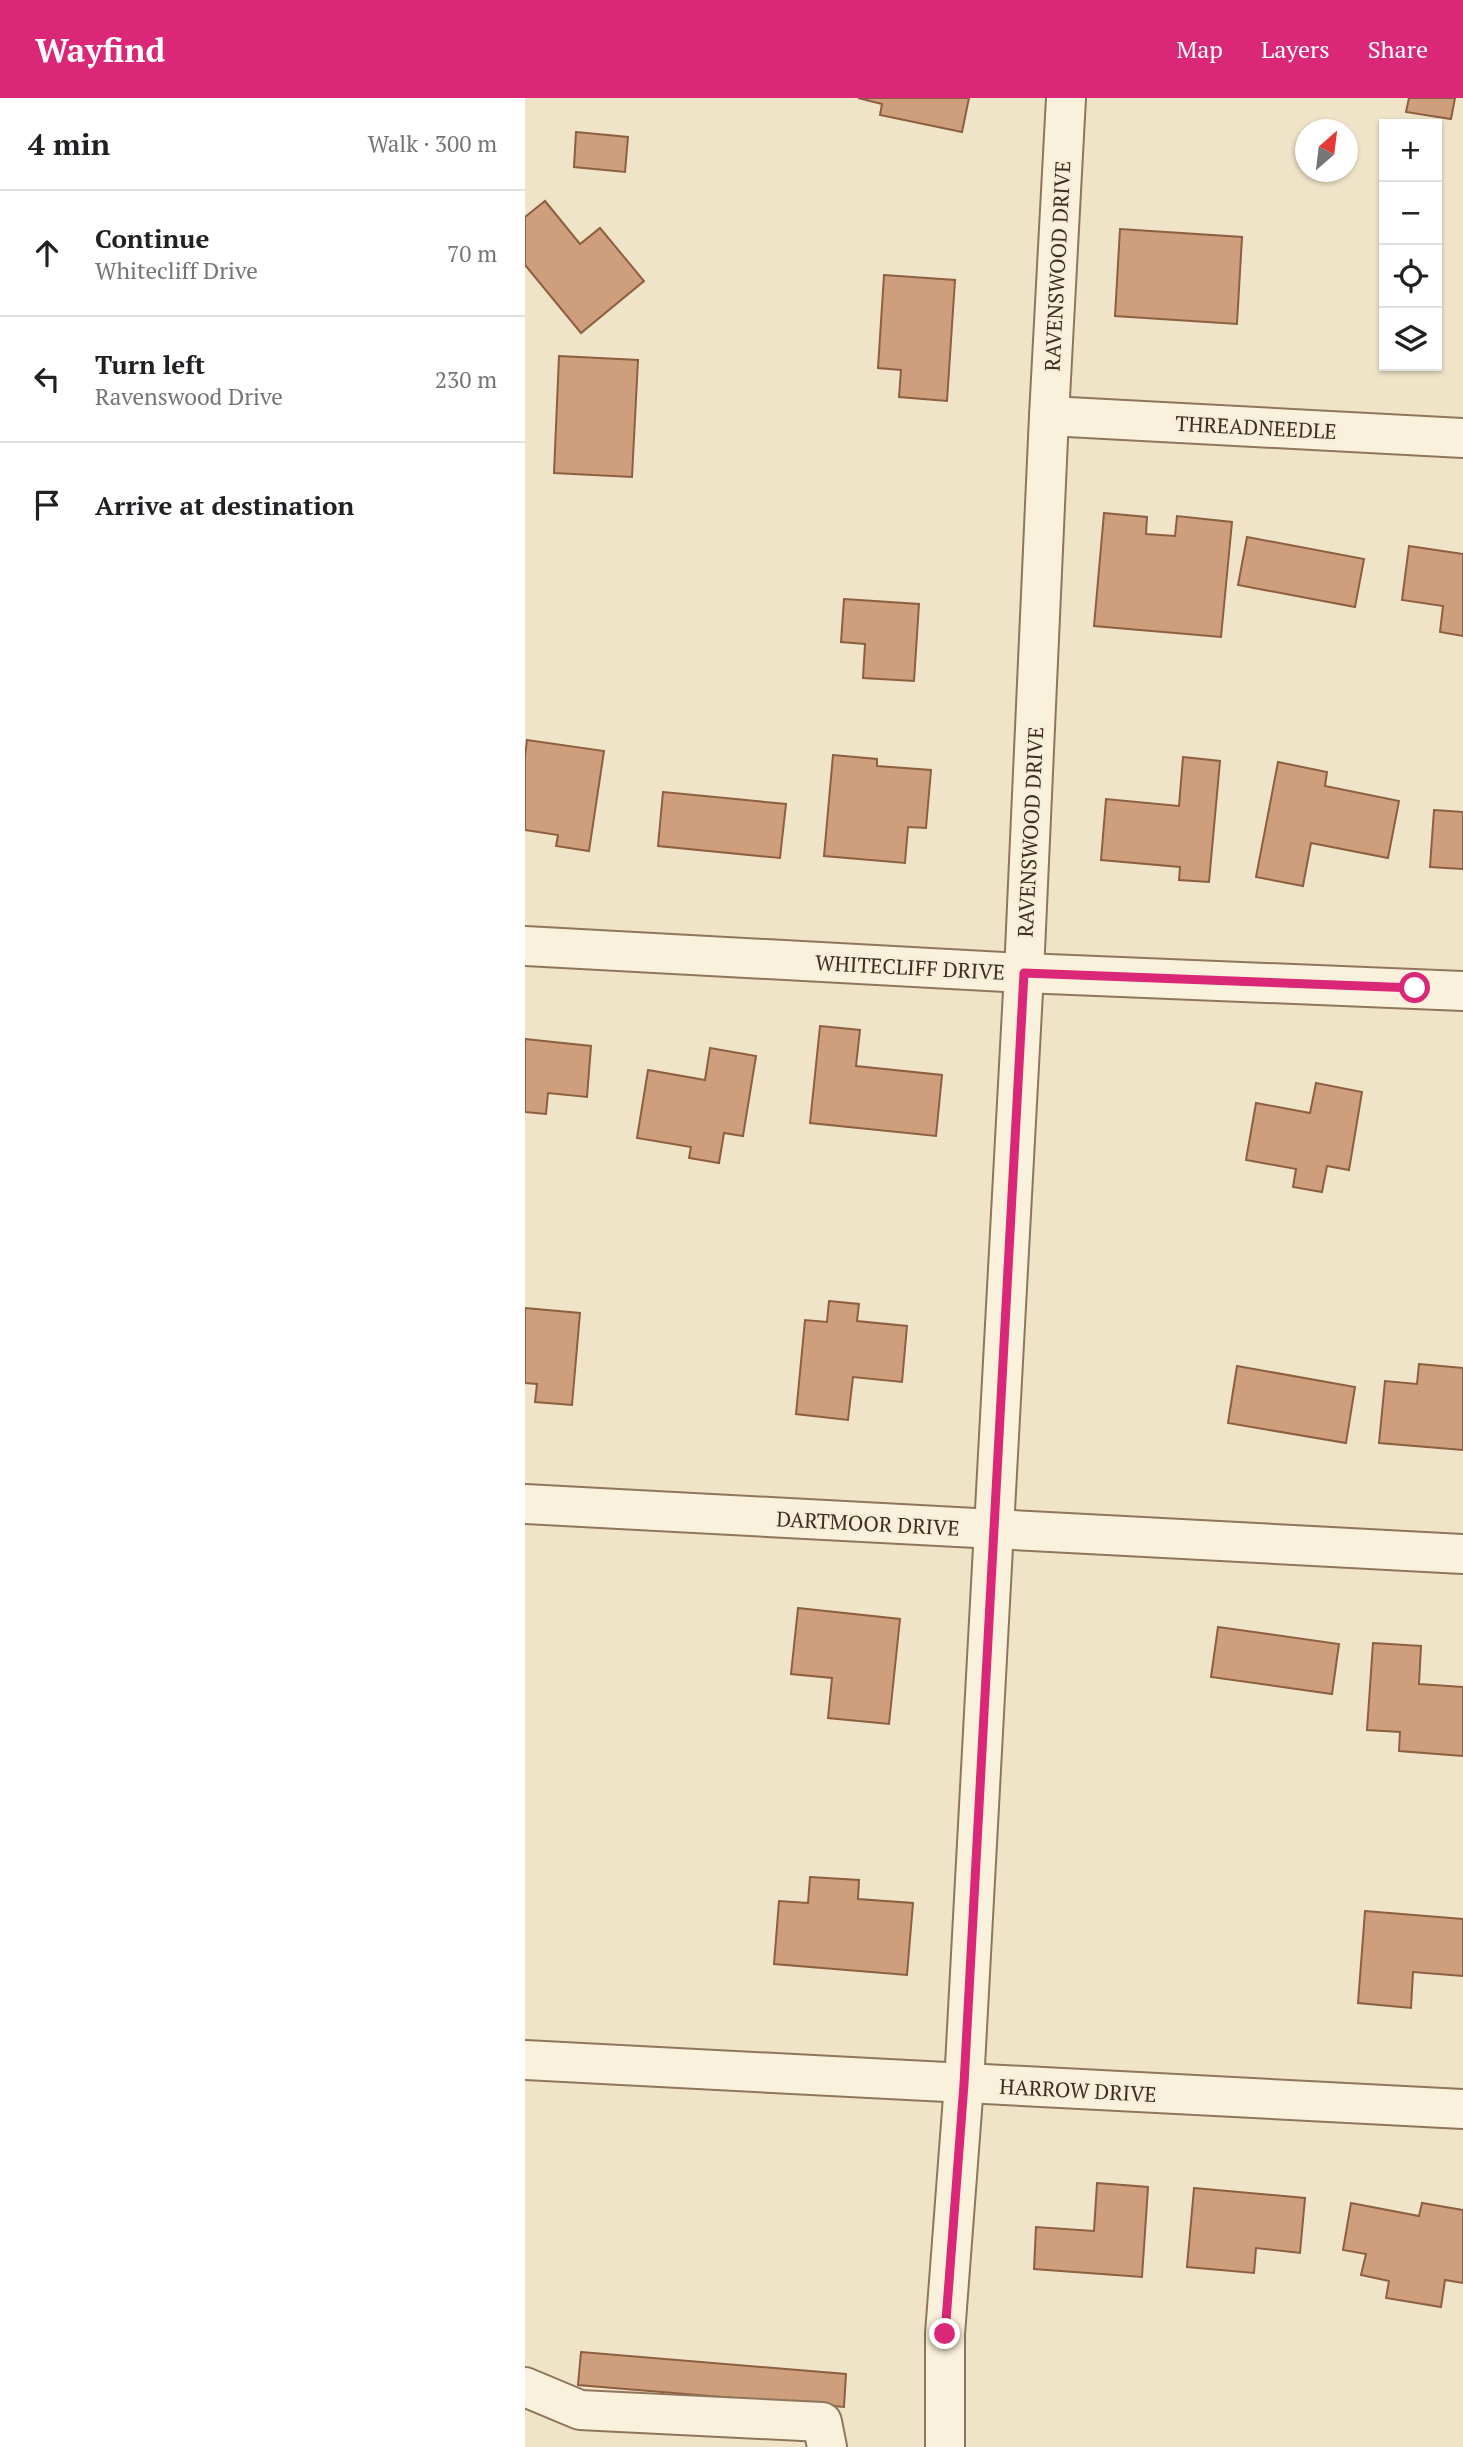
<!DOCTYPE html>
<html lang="en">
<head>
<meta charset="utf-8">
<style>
  :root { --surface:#fff; --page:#f2f2f2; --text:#202124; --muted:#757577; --line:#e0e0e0; --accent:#db2777 }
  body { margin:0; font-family:"PT Serif",serif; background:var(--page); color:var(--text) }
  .controls { position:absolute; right:21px; top:21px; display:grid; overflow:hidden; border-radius:0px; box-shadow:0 2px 5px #0004 }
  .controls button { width:63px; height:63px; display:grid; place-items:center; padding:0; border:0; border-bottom:2px solid var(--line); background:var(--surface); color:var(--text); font:35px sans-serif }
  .compass { position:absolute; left:770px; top:21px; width:63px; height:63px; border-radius:50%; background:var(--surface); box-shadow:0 2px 5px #0004; rotate:28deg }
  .stop { position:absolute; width:21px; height:21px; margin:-16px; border:5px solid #db2777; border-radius:50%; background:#fff }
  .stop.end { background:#db2777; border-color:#fff; box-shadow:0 2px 7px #0008 }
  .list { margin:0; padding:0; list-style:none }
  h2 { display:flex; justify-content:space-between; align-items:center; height:91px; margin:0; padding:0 28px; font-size:30px }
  h2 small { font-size:23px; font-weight:400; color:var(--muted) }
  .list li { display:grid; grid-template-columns:46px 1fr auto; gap:21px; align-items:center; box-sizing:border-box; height:126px; padding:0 28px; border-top:2px solid var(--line) }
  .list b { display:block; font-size:26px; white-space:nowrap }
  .list p { margin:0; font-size:23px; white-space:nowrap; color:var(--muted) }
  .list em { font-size:23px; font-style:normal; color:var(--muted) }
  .icon { flex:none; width:38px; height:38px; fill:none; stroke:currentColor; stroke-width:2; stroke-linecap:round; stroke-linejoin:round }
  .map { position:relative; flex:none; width:938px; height:2349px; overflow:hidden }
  header { display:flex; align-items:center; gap:42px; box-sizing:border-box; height:98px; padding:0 35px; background:var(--accent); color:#fff }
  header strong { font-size:33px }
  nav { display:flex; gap:38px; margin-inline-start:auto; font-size:24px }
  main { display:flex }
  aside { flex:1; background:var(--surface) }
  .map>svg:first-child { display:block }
</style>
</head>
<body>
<header>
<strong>Wayfind</strong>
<nav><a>Map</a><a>Layers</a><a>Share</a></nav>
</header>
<main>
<aside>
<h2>4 min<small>Walk · 300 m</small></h2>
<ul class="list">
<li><svg class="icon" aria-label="ahead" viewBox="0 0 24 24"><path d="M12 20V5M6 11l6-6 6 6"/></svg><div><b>Continue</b><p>Whitecliff Drive</p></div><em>70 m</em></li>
<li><svg class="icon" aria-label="left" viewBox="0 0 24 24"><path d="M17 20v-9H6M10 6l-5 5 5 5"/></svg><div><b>Turn left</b><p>Ravenswood Drive</p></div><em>230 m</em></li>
<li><svg class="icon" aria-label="arrive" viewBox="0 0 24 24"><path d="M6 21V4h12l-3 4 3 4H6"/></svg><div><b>Arrive at destination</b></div></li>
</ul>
</aside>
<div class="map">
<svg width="938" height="2349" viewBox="0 0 938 2349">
  <rect width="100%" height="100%" fill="#f0e4c8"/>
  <!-- building -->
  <g fill="#cf9f7d" stroke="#8d5f41" stroke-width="2">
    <path d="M 333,0 L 444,0 L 437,34 L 355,17 L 357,6 Z"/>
    <path d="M 884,0 L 930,0 L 926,21 L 881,14 Z"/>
    <path d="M 51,34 L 103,39 L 100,74 L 49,69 Z"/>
    <path d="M 20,103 L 55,146 L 75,130 L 119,183 L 56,235 L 0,167 L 0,119 Z"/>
    <path d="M 595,131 L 717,139 L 712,226 L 590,218 Z"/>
    <path d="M 359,177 L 430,182 L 422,303 L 374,299 L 376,272 L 353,270 Z"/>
    <path d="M 34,258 L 113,262 L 107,379 L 29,375 Z"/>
    <path d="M 579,415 L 622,419 L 621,436 L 650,438 L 652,418 L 707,424 L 696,539 L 569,528 Z"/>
    <path d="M 722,439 L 839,461 L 830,509 L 713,487 Z"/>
    <path d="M 884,448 L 938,456 L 938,538 L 915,534 L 918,508 L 877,502 Z"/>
    <path d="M 319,501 L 394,506 L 389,583 L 338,580 L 340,546 L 316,544 Z"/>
    <path d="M 2,642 L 79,653 L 64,753 L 31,748 L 33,737 L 0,732 L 0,658 Z"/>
    <path d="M 308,657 L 352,661 L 352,668 L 406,672 L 401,730 L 383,729 L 380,765 L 299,758 Z"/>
    <path d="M 658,659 L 695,663 L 684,784 L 654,782 L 655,769 L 576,762 L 581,701 L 654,708 Z"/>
    <path d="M 753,664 L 802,674 L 800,688 L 874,703 L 863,760 L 786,745 L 778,788 L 731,779 Z"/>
    <path d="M 138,694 L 261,706 L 255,760 L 133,748 Z"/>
    <path d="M 909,712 L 938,714 L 938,771 L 905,769 Z"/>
    <path d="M 295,928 L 335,932 L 331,968 L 417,977 L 411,1038 L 285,1025 Z"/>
    <path d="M 0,941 L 66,948 L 62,999 L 23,995 L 21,1016 L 0,1014 Z"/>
    <path d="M 185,950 L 231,958 L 218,1038 L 199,1035 L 194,1065 L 164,1060 L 166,1049 L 112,1040 L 123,972 L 180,982 Z"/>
    <path d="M 791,985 L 837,994 L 824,1072 L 802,1068 L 797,1094 L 768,1089 L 771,1071 L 721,1062 L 731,1005 L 785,1015 Z"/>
    <path d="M 304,1203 L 334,1206 L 332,1223 L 382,1228 L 377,1284 L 328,1279 L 323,1322 L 271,1316 L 280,1222 L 302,1224 Z"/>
    <path d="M 0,1210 L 55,1215 L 47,1307 L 10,1304 L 12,1286 L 0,1285 Z"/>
    <path d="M 894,1266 L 938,1270 L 938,1352 L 854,1345 L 860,1283 L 892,1286 Z"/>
    <path d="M 712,1268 L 830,1289 L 821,1345 L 703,1325 Z"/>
    <path d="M 273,1510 L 375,1521 L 364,1626 L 303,1620 L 307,1580 L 266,1576 Z"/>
    <path d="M 693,1529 L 814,1546 L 807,1596 L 686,1579 Z"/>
    <path d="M 848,1545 L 896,1548 L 894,1586 L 938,1589 L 938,1658 L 874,1653 L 875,1634 L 842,1632 Z"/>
    <path d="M 285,1779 L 334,1782 L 333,1801 L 388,1805 L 382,1877 L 249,1866 L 254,1803 L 283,1805 Z"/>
    <path d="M 840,1813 L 938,1821 L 938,1878 L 888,1874 L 886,1910 L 833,1905 Z"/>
    <path d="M 572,2085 L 623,2089 L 617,2179 L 509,2171 L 511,2129 L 569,2133 Z"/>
    <path d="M 669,2090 L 780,2100 L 775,2155 L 731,2150 L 729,2175 L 662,2169 Z"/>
    <path d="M 826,2105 L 894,2118 L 897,2105 L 938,2112 L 938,2185 L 920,2182 L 916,2209 L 861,2200 L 864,2183 L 836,2177 L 841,2156 L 818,2152 Z"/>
    <path d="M 56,2254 L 321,2276 L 319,2309 L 53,2287 Z"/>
  </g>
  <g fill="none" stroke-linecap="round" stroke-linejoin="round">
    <!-- minor casing -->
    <g stroke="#8d765c" stroke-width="42">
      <g id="minor">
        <path d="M 524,318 L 938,340"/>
        <path d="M 0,848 L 499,875 L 938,893"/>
        <path d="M 0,1406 L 938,1456"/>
        <path d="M 0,1962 L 938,2011"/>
        <path d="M 0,2289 L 55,2312 L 297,2324 L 302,2349"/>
        <path d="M 420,2349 L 420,2236 L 439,1986 L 499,875 L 524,318 L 541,0"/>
      </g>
    </g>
    <!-- minor -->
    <use href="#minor" stroke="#faf1dc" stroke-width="38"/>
  </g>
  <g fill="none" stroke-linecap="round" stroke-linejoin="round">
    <!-- route -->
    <path stroke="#db2777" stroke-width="9" d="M 420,2236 L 439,1986 L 499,875 L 890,890"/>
  </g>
  <g text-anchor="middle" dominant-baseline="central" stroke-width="5" stroke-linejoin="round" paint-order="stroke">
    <!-- street labels -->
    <g font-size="21" fill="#3d2e20" stroke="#f7eed8">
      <text transform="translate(532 168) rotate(-87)">RAVENSWOOD DRIVE</text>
      <text transform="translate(731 329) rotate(3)">THREADNEEDLE</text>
      <text transform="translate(505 734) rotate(-87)">RAVENSWOOD DRIVE</text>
      <text transform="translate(385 869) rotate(3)">WHITECLIFF DRIVE</text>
      <text transform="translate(343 1425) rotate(3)">DARTMOOR DRIVE</text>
      <text transform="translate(553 1992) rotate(3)">HARROW DRIVE</text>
    </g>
  </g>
</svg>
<div class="controls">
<button>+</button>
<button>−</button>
<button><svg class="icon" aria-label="locate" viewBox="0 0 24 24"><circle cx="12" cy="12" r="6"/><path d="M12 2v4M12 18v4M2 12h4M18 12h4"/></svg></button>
<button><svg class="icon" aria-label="layers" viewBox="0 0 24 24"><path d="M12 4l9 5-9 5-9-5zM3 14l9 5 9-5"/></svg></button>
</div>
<svg class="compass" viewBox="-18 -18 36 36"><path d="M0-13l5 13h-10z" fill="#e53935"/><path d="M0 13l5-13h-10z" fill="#757577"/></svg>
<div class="stop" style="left:890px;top:890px"></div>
<div class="stop end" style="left:420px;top:2236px"></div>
</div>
</main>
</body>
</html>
